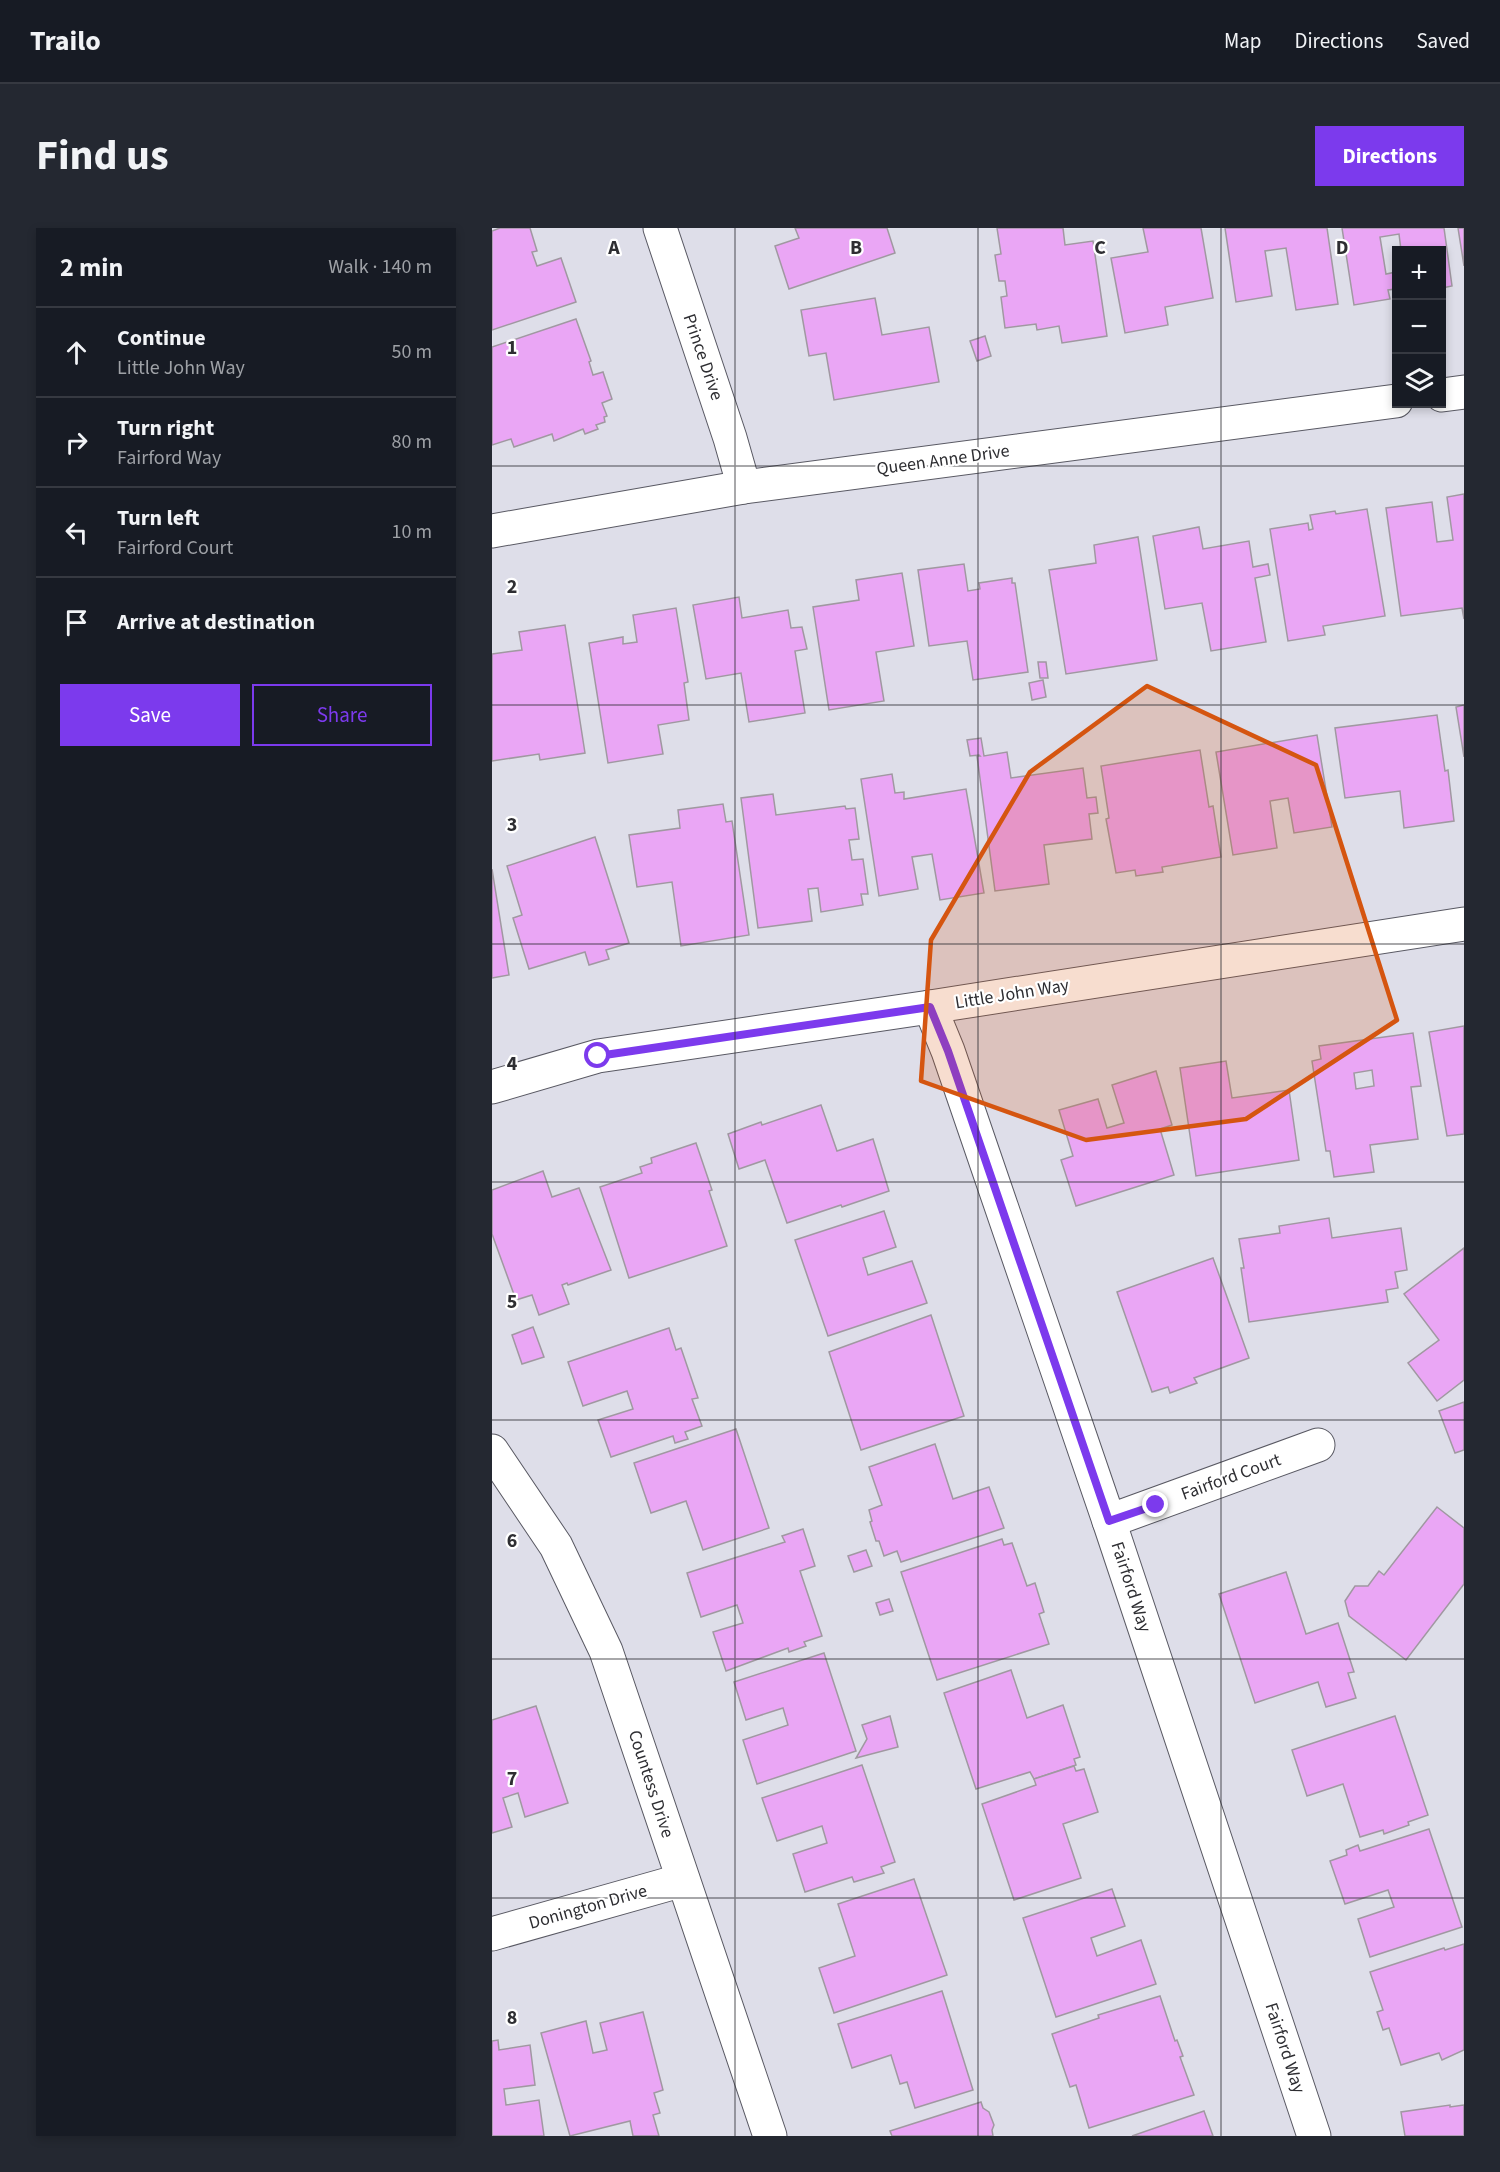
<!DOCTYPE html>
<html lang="en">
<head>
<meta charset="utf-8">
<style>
  :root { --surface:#171b24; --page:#242831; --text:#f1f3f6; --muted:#9ea1a6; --line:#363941; --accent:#7c3aed }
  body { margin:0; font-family:"Source Sans 3",sans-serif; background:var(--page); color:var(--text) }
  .controls { position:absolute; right:18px; top:18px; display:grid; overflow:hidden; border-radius:0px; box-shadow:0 3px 9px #0003 }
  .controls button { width:54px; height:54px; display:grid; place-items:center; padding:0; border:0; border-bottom:2px solid var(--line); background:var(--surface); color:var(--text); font:30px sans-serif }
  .stop { position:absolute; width:18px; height:18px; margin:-14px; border:4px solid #7c3aed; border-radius:50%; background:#fff }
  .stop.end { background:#7c3aed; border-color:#fff; box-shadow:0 2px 6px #0008 }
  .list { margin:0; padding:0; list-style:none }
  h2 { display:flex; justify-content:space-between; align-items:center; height:78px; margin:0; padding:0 24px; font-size:26px }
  h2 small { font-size:20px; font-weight:400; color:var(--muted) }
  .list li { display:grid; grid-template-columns:39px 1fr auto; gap:18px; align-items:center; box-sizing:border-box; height:90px; padding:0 24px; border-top:2px solid var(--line) }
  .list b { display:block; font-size:22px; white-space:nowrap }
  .list p { margin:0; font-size:20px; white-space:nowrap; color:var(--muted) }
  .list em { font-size:20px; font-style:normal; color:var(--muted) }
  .actions { display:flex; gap:12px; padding:18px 24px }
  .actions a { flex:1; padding:14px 0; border:2px solid var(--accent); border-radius:0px; text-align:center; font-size:21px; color:var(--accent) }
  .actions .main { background:var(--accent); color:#fff }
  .icon { flex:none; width:33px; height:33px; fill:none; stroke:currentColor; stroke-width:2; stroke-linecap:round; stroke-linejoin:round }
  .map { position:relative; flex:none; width:972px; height:1908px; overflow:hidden; border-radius:0px }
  header { display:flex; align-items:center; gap:36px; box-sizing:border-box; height:84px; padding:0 30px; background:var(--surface); border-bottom:2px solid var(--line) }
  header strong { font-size:28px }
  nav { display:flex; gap:33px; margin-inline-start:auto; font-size:21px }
  .intro { display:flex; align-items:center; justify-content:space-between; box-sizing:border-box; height:144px; padding:0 36px }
  h1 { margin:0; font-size:42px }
  .button { padding:15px 27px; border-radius:0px; background:var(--accent); color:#fff; font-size:21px; font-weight:700 }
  main { display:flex; gap:36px; padding:0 36px }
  aside { flex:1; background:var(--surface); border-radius:0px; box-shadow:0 3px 9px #0003 }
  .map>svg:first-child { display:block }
</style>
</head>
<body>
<header>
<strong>Trailo</strong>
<nav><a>Map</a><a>Directions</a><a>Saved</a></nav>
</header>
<div class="intro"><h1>Find us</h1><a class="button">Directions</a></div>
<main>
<aside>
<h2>2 min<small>Walk · 140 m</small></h2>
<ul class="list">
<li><svg class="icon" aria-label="ahead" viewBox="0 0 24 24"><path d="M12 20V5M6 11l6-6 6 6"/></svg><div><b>Continue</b><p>Little John Way</p></div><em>50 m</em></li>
<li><svg class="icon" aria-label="right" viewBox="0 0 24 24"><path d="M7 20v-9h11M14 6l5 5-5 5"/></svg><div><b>Turn right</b><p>Fairford Way</p></div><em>80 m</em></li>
<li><svg class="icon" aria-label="left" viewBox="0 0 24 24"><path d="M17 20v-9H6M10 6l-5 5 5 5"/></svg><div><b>Turn left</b><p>Fairford Court</p></div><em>10 m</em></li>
<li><svg class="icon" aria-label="arrive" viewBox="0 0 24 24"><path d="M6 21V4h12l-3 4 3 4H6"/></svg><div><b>Arrive at destination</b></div></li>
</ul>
<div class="actions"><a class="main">Save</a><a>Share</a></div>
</aside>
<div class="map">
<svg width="972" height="1908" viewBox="0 0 972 1908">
  <rect width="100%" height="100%" fill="#dedee9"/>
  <!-- building -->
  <g fill="#eaa6f5" stroke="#a098a1" stroke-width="1.5" fill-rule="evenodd">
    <path d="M 8,0 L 38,0 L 45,23 L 40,24 L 45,38 L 69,30 L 84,74 L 0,102 L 0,3 Z"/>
    <path d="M 303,0 L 395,0 L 403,25 L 297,61 L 283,18 L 307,10 Z"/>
    <path d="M 505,0 L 571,0 L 573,17 L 601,13 L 615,108 L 570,115 L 567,98 L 545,102 L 544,96 L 513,100 L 509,69 L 515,68 L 513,53 L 507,53 L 503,27 L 509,26 Z"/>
    <path d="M 651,0 L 709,0 L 721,70 L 673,79 L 676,97 L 633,105 L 619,30 L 656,24 Z"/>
    <path d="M 733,0 L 835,0 L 846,76 L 804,82 L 794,20 L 773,23 L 780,68 L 744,74 Z"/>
    <path d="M 850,0 L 952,0 L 960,58 L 950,60 L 950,22 L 909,22 L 907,6 L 888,9 L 894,46 L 904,44 L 904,61 L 896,62 L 898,71 L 862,77 Z"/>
    <path d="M 966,0 L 972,0 L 972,38 Z"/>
    <path d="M 383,70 L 390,107 L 437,99 L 447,154 L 342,172 L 334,125 L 317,128 L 309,82 Z"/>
    <path d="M 84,91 L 99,133 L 97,134 L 101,147 L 111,144 L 120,171 L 110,175 L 115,188 L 112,189 L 113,194 L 104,197 L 106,201 L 93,206 L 91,201 L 62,213 L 60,206 L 22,219 L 19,211 L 0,217 L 0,119 Z"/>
    <path d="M 493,108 L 499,128 L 485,133 L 478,113 Z"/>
    <path d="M 972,266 L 972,391 L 970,380 L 909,388 L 894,280 L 940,274 L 945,314 L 961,312 L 955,269 Z"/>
    <path d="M 875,281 L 893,388 L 831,398 L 833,407 L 796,413 L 778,301 L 816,295 L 817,302 L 821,301 L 818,287 L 843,283 L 844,286 Z"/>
    <path d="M 707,299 L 711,321 L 757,313 L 761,339 L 776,336 L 778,347 L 763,350 L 774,414 L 719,423 L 710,375 L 673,381 L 661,308 Z"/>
    <path d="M 646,309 L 665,432 L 574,446 L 557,342 L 604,335 L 602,317 Z"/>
    <path d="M 472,336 L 476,363 L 488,361 L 487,355 L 520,350 L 520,355 L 523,355 L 536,444 L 481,452 L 475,413 L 437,418 L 426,342 Z"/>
    <path d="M 410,345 L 422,418 L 384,424 L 392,473 L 337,482 L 321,379 L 367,372 L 364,352 Z"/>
    <path d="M 247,369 L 250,390 L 296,382 L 299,400 L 310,399 L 315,421 L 303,423 L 313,485 L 257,494 L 249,445 L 214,451 L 201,377 Z"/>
    <path d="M 184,380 L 196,454 L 192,455 L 197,492 L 166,497 L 171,526 L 116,535 L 97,415 L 131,409 L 131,416 L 145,414 L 141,387 Z"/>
    <path d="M 73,397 L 93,525 L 48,532 L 47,526 L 0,533 L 0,426 L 30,422 L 27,404 Z"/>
    <path d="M 546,434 L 554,434 L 556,450 L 548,450 Z"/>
    <path d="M 551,452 L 554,469 L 540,472 L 537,455 Z"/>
    <path d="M 972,477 L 972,529 L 964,479 Z"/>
    <path d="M 945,487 L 953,543 L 956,542 L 962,593 L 912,600 L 908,563 L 853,570 L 843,500 Z"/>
    <path d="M 825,507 L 840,599 L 802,605 L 796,570 L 778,573 L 785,620 L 741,627 L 724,524 Z"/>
    <path d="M 489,510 L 492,528 L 515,524 L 519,550 L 591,540 L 595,570 L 604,569 L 606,585 L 597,586 L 600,611 L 552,617 L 557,656 L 503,663 L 485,528 L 488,528 L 487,527 L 478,528 L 475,512 Z"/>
    <path d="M 708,522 L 717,579 L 721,578 L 729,629 L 670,639 L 671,644 L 644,648 L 643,642 L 624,645 L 614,591 L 617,590 L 609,538 Z"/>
    <path d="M 400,546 L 403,565 L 412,564 L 412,571 L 474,561 L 492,665 L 448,672 L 440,626 L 420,629 L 426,661 L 387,668 L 369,551 Z"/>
    <path d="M 281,566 L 284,587 L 353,578 L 354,581 L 363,580 L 367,611 L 357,612 L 360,632 L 371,631 L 376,666 L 369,666 L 371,677 L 329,684 L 326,660 L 316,661 L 320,693 L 266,700 L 249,570 Z"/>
    <path d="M 231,576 L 234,594 L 240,593 L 257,707 L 189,718 L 180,654 L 145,659 L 137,607 L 188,600 L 186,582 Z"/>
    <path d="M 103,609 L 137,715 L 114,722 L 117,731 L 97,737 L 93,724 L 37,741 L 21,690 L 30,687 L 15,638 Z"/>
    <path d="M 0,641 L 17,747 L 0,750 Z"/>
    <path d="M 972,798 L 972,906 L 955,908 L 937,804 Z"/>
    <path d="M 921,805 L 929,858 L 919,859 L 926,911 L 878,917 L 882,944 L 842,949 L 838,923 L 834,923 L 820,833 L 829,831 L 827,818 ZM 880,842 L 882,858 L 864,861 L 862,845 Z"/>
    <path d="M 734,833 L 740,870 L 797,862 L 807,932 L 704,948 L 688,840 Z"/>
    <path d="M 664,843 L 680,897 L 668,901 L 682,947 L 584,978 L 569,932 L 581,928 L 567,882 L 606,871 L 615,900 L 632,895 L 620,857 Z"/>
    <path d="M 329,877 L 345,923 L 381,911 L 397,963 L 350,979 L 349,977 L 295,995 L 273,932 L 247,941 L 236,906 L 269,894 L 270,897 Z"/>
    <path d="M 204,915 L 220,962 L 217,963 L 235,1018 L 137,1050 L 108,959 L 150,945 L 148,939 L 160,935 L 159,930 Z"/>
    <path d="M 51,943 L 60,969 L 87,960 L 119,1042 L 76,1057 L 75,1055 L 70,1057 L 77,1076 L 47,1087 L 40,1067 L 24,1072 L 0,1006 L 0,962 Z"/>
    <path d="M 392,983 L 404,1019 L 371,1030 L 376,1047 L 420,1033 L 435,1075 L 336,1108 L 303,1012 Z"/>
    <path d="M 837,990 L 840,1010 L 909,1000 L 915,1042 L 903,1044 L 906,1060 L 894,1062 L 896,1074 L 757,1094 L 749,1040 L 752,1040 L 747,1011 L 788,1005 L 787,998 Z"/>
    <path d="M 972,1020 L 972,1152 L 945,1173 L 916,1135 L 947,1112 L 912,1066 Z"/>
    <path d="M 721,1030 L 757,1130 L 702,1150 L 705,1155 L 678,1165 L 676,1159 L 660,1164 L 625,1064 Z"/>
    <path d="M 439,1087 L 472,1188 L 369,1222 L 337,1124 Z"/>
    <path d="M 41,1099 L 52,1129 L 30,1136 L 20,1107 Z"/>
    <path d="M 177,1100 L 184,1122 L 189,1120 L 206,1170 L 200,1171 L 210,1198 L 193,1204 L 196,1211 L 183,1215 L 181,1208 L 119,1229 L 106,1192 L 141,1181 L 135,1163 L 91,1178 L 76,1134 Z"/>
    <path d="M 972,1174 L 972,1222 L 963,1225 L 947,1183 Z"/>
    <path d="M 244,1201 L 277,1300 L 211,1322 L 194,1273 L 159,1285 L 142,1235 Z"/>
    <path d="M 443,1216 L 461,1271 L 497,1259 L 512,1300 L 409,1334 L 405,1323 L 392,1328 L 387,1313 L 384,1313 L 378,1294 L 380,1293 L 377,1282 L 390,1277 L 377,1239 Z"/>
    <path d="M 945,1279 L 972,1300 L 972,1356 L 914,1432 L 857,1388 L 853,1373 L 863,1358 L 876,1358 L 887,1343 L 892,1347 Z"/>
    <path d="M 311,1301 L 323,1338 L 308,1343 L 330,1408 L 312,1414 L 314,1418 L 297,1424 L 296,1420 L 234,1443 L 221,1404 L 251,1395 L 245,1377 L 209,1389 L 195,1345 L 293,1314 L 290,1308 Z"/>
    <path d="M 510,1311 L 512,1317 L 520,1315 L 535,1358 L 543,1355 L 552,1384 L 547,1386 L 557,1416 L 445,1452 L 409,1344 Z"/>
    <path d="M 374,1322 L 380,1338 L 362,1344 L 356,1328 Z"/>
    <path d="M 794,1344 L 814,1406 L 846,1395 L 862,1444 L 856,1445 L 864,1470 L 834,1479 L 826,1454 L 763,1475 L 727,1366 Z"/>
    <path d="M 397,1371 L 401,1383 L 388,1387 L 384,1375 Z"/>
    <path d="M 332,1425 L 364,1523 L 265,1556 L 251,1512 L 296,1497 L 291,1480 L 254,1492 L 242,1454 Z"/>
    <path d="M 519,1442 L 535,1490 L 571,1477 L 588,1529 L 582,1531 L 584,1537 L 542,1551 L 538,1544 L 484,1561 L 452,1465 Z"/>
    <path d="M 44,1478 L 76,1575 L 33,1589 L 26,1565 L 11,1570 L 20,1599 L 0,1605 L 0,1492 Z"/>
    <path d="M 398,1488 L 406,1519 L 364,1530 L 375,1511 L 370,1497 Z"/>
    <path d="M 903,1488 L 936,1587 L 916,1594 L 917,1597 L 892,1606 L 891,1602 L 868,1609 L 851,1556 L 815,1568 L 800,1522 Z"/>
    <path d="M 370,1537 L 403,1634 L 389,1639 L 392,1645 L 362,1654 L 360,1649 L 313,1664 L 301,1626 L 335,1615 L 330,1598 L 285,1613 L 270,1570 Z"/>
    <path d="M 582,1538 L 584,1543 L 592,1541 L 606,1584 L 571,1596 L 589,1650 L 522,1672 L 490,1576 L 544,1557 L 542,1551 Z"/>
    <path d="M 937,1601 L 970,1699 L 878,1729 L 866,1691 L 902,1679 L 896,1662 L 853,1676 L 838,1633 L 855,1627 L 854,1622 L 866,1617 L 868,1623 Z"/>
    <path d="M 422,1651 L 455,1747 L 342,1785 L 327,1740 L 363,1728 L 346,1676 Z"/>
    <path d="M 620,1661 L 633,1698 L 599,1710 L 605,1728 L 649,1712 L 664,1756 L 564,1789 L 531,1690 Z"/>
    <path d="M 972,1716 L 972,1822 L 950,1832 L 947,1825 L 909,1837 L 897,1800 L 891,1802 L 885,1784 L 891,1782 L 878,1744 L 952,1720 L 953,1722 Z"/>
    <path d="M 450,1763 L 481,1862 L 423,1880 L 415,1854 L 408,1856 L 399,1827 L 360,1840 L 346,1796 Z"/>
    <path d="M 668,1768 L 683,1813 L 685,1812 L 691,1828 L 688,1829 L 702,1867 L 597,1900 L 584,1857 L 578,1859 L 560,1806 L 607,1790 L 606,1787 Z"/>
    <path d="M 151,1784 L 171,1862 L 162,1865 L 168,1885 L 161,1887 L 167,1908 L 141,1908 L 138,1893 L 78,1908 L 49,1805 L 94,1793 L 101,1825 L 115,1822 L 108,1795 Z"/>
    <path d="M 6,1812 L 7,1822 L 38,1817 L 43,1857 L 12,1861 L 14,1877 L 47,1872 L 52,1908 L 0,1908 L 0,1813 Z"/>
    <path d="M 489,1874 L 491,1880 L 497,1884 L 502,1897 L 500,1902 L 501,1908 L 400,1908 L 398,1903 Z"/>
    <path d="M 958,1877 L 958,1879 L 972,1877 L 972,1908 L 913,1908 L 909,1884 Z"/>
    <path d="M 712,1883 L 721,1908 L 640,1908 Z"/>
  </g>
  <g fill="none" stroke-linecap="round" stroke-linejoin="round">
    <!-- minor casing -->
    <g stroke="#595963" stroke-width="35">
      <g id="minor">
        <path d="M 168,0 L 238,210 L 252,259"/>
        <path d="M 950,167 L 972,164"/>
        <path d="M 0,303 L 252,259 L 904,173"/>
        <path d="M 438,779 L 456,823 L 617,1293 L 822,1908"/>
        <path d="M 0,859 L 106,828 L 438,779 L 972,696"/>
        <path d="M 0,1223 L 64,1318 L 114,1423 L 278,1908"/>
        <path d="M 617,1293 L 826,1217"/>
        <path d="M 0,1706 L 191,1652"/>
      </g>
    </g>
    <!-- minor -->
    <use href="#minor" stroke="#fff" stroke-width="33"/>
  </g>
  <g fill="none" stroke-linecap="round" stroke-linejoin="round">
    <!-- route -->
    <path stroke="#7c3aed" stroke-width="8" d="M 106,828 L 438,779 L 456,823 L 617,1293 L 664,1277"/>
  </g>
  <!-- marked area -->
  <path fill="#d55510" fill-opacity="0.2" stroke="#d55510" stroke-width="4.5" stroke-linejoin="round" d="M 655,458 L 824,537 L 905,792 L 754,891 L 594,912 L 429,853 L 439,712 L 538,544 Z"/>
  <!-- grid -->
  <path fill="none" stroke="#2e2e32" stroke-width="1.5" stroke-opacity="0.55" d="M 243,0 L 243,1908M 486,0 L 486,1908M 729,0 L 729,1908M 0,238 L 972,238M 0,477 L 972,477M 0,716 L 972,716M 0,954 L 972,954M 0,1192 L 972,1192M 0,1431 L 972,1431M 0,1670 L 972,1670"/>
  <g text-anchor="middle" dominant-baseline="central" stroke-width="4.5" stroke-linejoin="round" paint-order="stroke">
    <!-- street labels -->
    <g font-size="18" fill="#2e2e32" stroke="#fff">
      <text transform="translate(211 129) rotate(71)">Prince Drive</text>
      <text transform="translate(451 232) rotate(-8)">Queen Anne Drive</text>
      <text transform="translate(520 766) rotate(-9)">Little John Way</text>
      <text transform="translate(739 1249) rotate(-20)">Fairford Court</text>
      <text transform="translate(639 1359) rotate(72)">Fairford Way</text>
      <text transform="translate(159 1556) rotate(72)">Countess Drive</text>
      <text transform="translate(96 1679) rotate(-16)">Donington Drive</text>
      <text transform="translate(793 1820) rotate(72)">Fairford Way</text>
    </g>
  </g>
  <g font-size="20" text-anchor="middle" font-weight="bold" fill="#2e2e32" stroke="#fff" stroke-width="4.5" stroke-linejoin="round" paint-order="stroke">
    <text x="122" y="26">A</text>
    <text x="364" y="26">B</text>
    <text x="608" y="26">C</text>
    <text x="850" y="26">D</text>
    <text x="20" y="126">1</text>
    <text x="20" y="365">2</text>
    <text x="20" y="603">3</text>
    <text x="20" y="842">4</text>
    <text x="20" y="1080">5</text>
    <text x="20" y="1319">6</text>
    <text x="20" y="1557">7</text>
    <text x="20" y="1796">8</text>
  </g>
</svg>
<div class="controls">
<button>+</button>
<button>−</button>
<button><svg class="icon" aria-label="layers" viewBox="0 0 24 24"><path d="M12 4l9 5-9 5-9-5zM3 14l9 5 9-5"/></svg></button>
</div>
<div class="stop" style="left:106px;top:828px"></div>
<div class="stop end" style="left:664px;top:1277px"></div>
</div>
</main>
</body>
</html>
